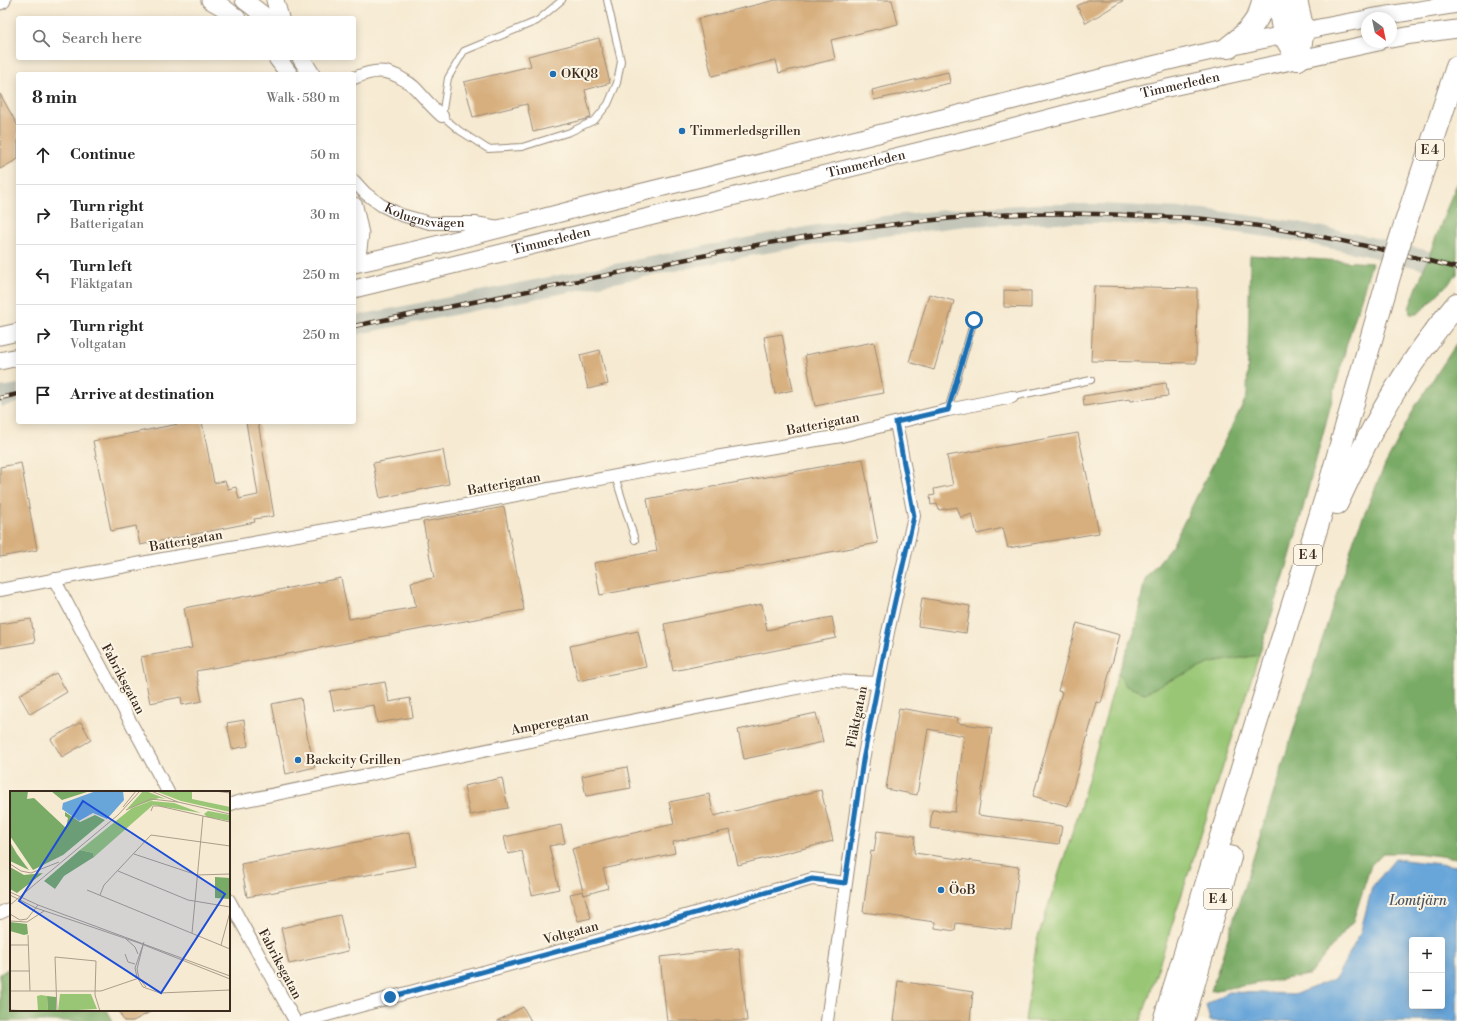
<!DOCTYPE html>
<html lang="en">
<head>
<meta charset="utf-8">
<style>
  :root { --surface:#fff; --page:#f2f2f2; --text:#222; --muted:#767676; --line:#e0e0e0 }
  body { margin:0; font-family:"Libre Bodoni",serif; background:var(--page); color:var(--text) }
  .controls { position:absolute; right:12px; bottom:12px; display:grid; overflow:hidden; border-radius:4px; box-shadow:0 2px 10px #0003 }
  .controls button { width:36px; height:36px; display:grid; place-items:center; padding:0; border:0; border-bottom:1px solid var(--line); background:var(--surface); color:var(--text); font:20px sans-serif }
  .compass { position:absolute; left:1361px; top:12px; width:36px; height:36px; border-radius:50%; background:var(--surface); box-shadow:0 2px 10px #0003; rotate:147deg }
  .stop { position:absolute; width:12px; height:12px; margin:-9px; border:3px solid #1f6fb2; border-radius:50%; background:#fff }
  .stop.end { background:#1f6fb2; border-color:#fff; box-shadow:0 1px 4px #0008 }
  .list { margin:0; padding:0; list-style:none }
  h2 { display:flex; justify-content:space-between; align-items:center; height:52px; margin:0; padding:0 16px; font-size:17px }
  h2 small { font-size:13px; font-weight:400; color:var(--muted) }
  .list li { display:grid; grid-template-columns:26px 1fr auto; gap:12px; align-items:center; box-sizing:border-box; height:60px; padding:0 16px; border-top:1px solid var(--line) }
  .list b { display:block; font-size:15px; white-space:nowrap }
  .list p { margin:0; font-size:13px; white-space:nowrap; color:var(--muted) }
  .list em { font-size:13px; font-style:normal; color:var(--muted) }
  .icon { flex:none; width:22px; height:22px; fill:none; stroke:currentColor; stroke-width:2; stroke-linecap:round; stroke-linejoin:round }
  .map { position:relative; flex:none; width:1457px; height:1021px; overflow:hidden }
  .search { position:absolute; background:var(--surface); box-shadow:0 2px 10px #0003; left:16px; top:16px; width:340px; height:44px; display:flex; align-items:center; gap:10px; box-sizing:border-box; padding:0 14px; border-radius:4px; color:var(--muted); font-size:15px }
  .panel { position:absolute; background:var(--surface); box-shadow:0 2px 10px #0003; left:16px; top:72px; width:340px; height:352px; border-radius:4px }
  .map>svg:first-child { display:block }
</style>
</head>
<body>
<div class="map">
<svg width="1457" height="1021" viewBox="0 0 1457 1021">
  <rect width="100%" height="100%" fill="#fcf5e5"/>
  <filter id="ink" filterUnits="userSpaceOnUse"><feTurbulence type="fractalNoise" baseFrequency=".025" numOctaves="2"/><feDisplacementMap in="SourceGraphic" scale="8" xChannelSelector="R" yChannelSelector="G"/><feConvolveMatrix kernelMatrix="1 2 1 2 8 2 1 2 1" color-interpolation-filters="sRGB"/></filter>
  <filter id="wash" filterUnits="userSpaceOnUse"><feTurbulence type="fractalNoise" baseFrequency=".012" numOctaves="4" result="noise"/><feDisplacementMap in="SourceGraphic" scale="16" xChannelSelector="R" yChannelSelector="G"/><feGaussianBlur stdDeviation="0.9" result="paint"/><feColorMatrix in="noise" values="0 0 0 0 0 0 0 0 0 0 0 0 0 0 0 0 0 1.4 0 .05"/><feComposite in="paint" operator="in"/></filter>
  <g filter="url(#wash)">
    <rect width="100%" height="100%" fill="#f6ead2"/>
    <!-- industrial -->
    <g fill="#c3c6b9">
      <path d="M 1038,204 L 1103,204 L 1204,209 L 1298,222 L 1376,238 L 1457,258 L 1457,278 L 1372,257 L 1295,241 L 1202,228 L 1102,223 L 1039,223 L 966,226 L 820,244 L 754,255 L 354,335 L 354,316 L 750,237 L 817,225 L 884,216 L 965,208 Z"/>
      <path d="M 18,384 L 18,403 L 0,407 L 0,387 Z"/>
    </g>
    <!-- green -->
    <path fill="#98c674" stroke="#6a7849" d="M 1259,655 L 1141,1021 L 1025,1021 L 1037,940 L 1078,815 L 1118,673 L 1126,686 L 1145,693 L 1166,682 L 1211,663 Z"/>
    <!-- forest -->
    <g fill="#7aab66" stroke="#5a6a42">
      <path d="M 1457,184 L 1457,275 L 1421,311 L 1417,314 L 1410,314 L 1409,308 L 1452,195 Z"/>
      <path d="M 1250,255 L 1372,263 L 1348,340 L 1290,557 L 1259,655 L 1211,663 L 1166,682 L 1145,693 L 1126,686 L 1118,673 L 1134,632 L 1145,579 L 1172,546 L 1247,396 Z"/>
      <path d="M 1457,343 L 1457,747 L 1454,762 L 1457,767 L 1457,858 L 1416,853 L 1383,853 L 1371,865 L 1353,921 L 1309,975 L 1211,991 L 1355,536 L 1385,465 L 1416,405 Z"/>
      <path d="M 11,967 L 11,1010 L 107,1010 L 113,1021 L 0,1021 L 0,974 Z"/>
    </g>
    <!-- water -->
    <path fill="#68a5d9" stroke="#52687c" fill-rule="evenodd" d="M 1395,859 L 1457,866 L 1457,1021 L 1210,1021 L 1206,1005 L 1228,992 L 1297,994 L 1336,978 L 1360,934 L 1372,887 ZM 1412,940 L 1442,940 L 1442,1006 L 1412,1006 Z"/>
    <g id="blocks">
      <!-- building -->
      <g fill="#d7af7e">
        <path d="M 776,0 L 892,0 L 898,24 L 831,40 L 835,59 L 779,73 L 776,60 L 712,76 L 698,19 Z"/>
        <path d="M 1088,0 L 1124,0 L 1086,23 L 1077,6 Z"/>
        <path d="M 599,38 L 610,83 L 585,90 L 591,117 L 587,119 L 533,132 L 527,104 L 473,117 L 464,82 L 531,66 L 528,56 Z"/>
        <path d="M 948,72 L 950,83 L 874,100 L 872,90 Z"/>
        <path d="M 0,94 L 18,126 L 18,159 L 0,169 Z"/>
        <path d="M 1094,286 L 1197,288 L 1196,363 L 1091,361 Z"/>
        <path d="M 1004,290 L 1031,291 L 1031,308 L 1004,307 Z"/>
        <path d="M 929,294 L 954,301 L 934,370 L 909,362 Z"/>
        <path d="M 782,334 L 793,390 L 775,394 L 764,337 Z"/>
        <path d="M 874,342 L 884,393 L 815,406 L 805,355 Z"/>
        <path d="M 600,350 L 608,384 L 588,389 L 580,355 Z"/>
        <path d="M 1166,383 L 1168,396 L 1131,401 L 1130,399 L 1084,406 L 1083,396 Z"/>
        <path d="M 188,422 L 202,422 L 214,483 L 225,481 L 228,489 L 236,487 L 239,499 L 258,495 L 246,422 L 258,422 L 274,516 L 254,519 L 255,522 L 140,545 L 136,526 L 111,531 L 93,441 Z"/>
        <path d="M 1078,433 L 1099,533 L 1008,548 L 1003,528 L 977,534 L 972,514 L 961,518 L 957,507 L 939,510 L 937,504 L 931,505 L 930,496 L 935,495 L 934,489 L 953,485 L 947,456 Z"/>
        <path d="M 443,450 L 449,484 L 380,498 L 373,463 Z"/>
        <path d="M 863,459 L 878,543 L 600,595 L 594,563 L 657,551 L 647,499 Z"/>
        <path d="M 21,463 L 37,550 L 0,557 L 0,467 Z"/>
        <path d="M 504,507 L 524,610 L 196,671 L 202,701 L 182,705 L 181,697 L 150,703 L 141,657 L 192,648 L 184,608 L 341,578 L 349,619 L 416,607 L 411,582 L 434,578 L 423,522 Z"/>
        <path d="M 922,598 L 970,606 L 966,633 L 918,626 Z"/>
        <path d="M 762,604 L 767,630 L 832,617 L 836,638 L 673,671 L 664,624 Z"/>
        <path d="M 31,619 L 35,642 L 0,648 L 0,624 Z"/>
        <path d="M 1077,623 L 1120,635 L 1101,703 L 1097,702 L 1068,806 L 1033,796 L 1062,692 L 1058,691 Z"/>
        <path d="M 638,631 L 646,667 L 578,681 L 570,646 Z"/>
        <path d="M 56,673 L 67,692 L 30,714 L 19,695 Z"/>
        <path d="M 385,682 L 389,702 L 410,698 L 413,717 L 377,723 L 374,705 L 334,711 L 330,691 Z"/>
        <path d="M 301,698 L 307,735 L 315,767 L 286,774 L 272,704 Z"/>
        <path d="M 899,708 L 958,718 L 957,723 L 992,728 L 978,815 L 1062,826 L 1059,844 L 930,828 L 932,810 L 955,812 L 964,736 L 928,729 L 917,795 L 886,789 Z"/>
        <path d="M 816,713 L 823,742 L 744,759 L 738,730 Z"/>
        <path d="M 244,720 L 248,746 L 232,749 L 227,723 Z"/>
        <path d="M 81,722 L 91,740 L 62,757 L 51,739 Z"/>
        <path d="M 627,767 L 631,788 L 586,796 L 582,776 Z"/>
        <path d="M 502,778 L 508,808 L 470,815 L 464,786 Z"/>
        <path d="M 821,790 L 833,841 L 738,865 L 730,830 L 673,842 L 675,853 L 603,869 L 608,888 L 584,895 L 572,849 L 607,839 L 674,824 L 669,802 L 709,794 L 714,816 Z"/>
        <path d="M 561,825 L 565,843 L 549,846 L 559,889 L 532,895 L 522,851 L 508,854 L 504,837 Z"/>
        <path d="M 877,831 L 915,836 L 914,853 L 1019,867 L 1011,930 L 956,923 L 955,931 L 935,928 L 935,922 L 863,912 L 871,851 L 874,852 Z"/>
        <path d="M 410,832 L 416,866 L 247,897 L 241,864 Z"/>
        <path d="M 583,891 L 591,918 L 578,921 L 570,894 Z"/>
        <path d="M 340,915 L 348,951 L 289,964 L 281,928 Z"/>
        <path d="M 739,948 L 747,1021 L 667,1021 L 660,957 Z"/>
        <path d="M 898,981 L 973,992 L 970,1021 L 893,1021 Z"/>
        <path d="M 523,1007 L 531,1021 L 497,1021 Z"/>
        <path d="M 118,1010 L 154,1010 L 133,1021 L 124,1021 Z"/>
      </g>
    </g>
  </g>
  <g filter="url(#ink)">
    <use href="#blocks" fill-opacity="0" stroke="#988a78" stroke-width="1"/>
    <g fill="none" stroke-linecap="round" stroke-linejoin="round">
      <!-- lane casing -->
      <g stroke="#988a78" stroke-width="8">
        <g id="lane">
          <path d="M 562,0 L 537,21 L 464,51 L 448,78 L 442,116 L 460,131 L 488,149 L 522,147 L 570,132 L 595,120 L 608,104 L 617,83 L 621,61 L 607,0"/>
          <path d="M 1012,397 L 1091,380"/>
          <path d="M 948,410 L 974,320"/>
          <path d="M 615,476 L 635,540"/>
        </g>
      </g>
      <!-- street casing -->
      <g stroke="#988a78" stroke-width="14">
        <g id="street">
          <path d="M 354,78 C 373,70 386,68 404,80 C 408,82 411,84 414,87 C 424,97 431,107 442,116"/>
          <path id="s1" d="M 354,181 L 365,193 L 381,205 L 401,215 L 430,223 L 475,223 L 499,227"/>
          <path d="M 54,579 L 168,792"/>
          <path d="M 0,590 L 163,559 L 460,506 L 715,457 L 841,436 L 948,410 L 1012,397"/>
          <path d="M 229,805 L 237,802 L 550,737 L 832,681 L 878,683"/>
          <path d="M 229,900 L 295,1021"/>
          <path d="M 0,913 L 11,908"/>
          <path d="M 305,1021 L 647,927 L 812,879 L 845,883"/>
          <path d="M 827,1021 L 863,760 L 888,632 L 914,516 L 896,423"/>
        </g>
      </g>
      <!-- secondary casing -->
      <g stroke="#988a78" stroke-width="19">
        <g id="secondary">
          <path d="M 210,0 L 224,8 L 237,18"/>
          <path d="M 244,0 L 267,18"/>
          <path d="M 275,0 L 280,18"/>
          <path d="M 0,1 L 2,0"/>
          <path d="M 1370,18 L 1457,4"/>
          <path d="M 1391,39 L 1412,35 L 1457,29"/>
          <path d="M 277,58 L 289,74"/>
          <path d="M 301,58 L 311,74"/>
          <path d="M 354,206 L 360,234 L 356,263"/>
          <path d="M 354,264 C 445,245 534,219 623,197 C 742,167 861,139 979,109 C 1108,76 1236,42 1367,19"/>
          <path id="s2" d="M 354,289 L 981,136 L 1149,92 L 1378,42"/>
          <path d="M 0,336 L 18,332"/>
          <path d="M 0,361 L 18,357"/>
        </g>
      </g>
      <!-- highway casing -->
      <g stroke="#988a78" stroke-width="24">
        <g id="highway">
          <path d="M 1278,0 L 1284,35 L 1298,59"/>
          <path d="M 1296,0 L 1303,31 L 1298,59"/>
          <path d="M 1229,47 C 1245,35 1261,21 1263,0"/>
          <path d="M 1403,231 L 1457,67"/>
          <path d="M 1337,503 C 1349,478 1360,453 1373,429 C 1397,384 1424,343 1457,304"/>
          <path d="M 1164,1021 L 1327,494 L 1390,273"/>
          <path d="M 1183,1021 L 1230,857"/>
        </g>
      </g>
      <!-- lane -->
      <use href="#lane" stroke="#fff" stroke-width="6"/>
      <!-- street -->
      <use href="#street" stroke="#fff" stroke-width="12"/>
      <!-- secondary -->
      <use href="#secondary" stroke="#fff" stroke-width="17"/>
      <!-- highway -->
      <use href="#highway" stroke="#fff" stroke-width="22"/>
      <!-- rail casing -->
      <g stroke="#3b2a1e" stroke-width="4.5">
        <g id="rail">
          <path d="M 354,326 L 752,246 C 822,233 893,223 965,217 C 1024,212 1084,213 1143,216 C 1164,217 1184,217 1204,219 C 1290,228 1374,246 1457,268"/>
          <path d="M 0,398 L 18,394"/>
        </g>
      </g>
      <!-- rail -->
      <use href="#rail" stroke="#fcf5e5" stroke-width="3" stroke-dasharray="9" stroke-linecap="butt"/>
      <!-- highway-bridge casing -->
      <g stroke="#988a78" stroke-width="24" stroke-linecap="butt">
        <path id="highway-bridge" d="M 1390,273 L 1403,231"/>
      </g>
      <!-- highway-bridge -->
      <use href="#highway-bridge" stroke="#fff" stroke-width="22"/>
    </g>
  </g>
  <g fill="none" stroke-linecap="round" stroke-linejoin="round" filter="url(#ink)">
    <!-- route -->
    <path stroke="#1f6fb2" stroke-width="5" d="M 390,997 L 647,927 L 812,879 L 845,883 L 863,760 L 888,632 L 914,516 L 896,422 L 948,410 L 974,320"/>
  </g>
  <!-- markers -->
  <g fill="#1f6fb2" stroke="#fcf5e5" stroke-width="1.5">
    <circle cx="553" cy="74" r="4"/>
    <circle cx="682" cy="131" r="4"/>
    <circle cx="298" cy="760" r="4"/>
    <circle cx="941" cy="890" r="4"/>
  </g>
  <g text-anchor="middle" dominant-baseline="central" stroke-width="4" stroke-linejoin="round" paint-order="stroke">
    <!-- shield labels -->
    <g fill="#fcf5e5" stroke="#75675a" stroke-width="1">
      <rect x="1416" y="140" width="28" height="20" rx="3"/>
      <rect x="1294" y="545" width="28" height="20" rx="3"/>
      <rect x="1204" y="889" width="28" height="20" rx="3"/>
    </g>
    <g font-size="12" font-weight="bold" fill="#3b2a1e">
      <text x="1430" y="150">E 4</text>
      <text x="1308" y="555">E 4</text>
      <text x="1218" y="899">E 4</text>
    </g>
    <!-- poi labels -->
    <g font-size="13" fill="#3b2a1e" stroke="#fcf5e5" text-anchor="start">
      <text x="561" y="74">OKQ8</text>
      <text x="690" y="131">Timmerledsgrillen</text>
      <text x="306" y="760">Backcity Grillen</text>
      <text x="949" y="890">ÖoB</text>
    </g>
    <!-- street labels -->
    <g font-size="13" fill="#3b2a1e" stroke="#fcf5e5">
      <text stroke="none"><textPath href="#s2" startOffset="851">Timmerleden</textPath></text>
      <text stroke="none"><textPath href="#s2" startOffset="527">Timmerleden</textPath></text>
      <text stroke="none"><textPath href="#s1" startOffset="82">Kolugnsvägen</textPath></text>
      <text stroke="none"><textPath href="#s2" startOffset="203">Timmerleden</textPath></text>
      <text transform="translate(823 424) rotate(-11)">Batterigatan</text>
      <text transform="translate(504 484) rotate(-11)">Batterigatan</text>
      <text transform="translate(186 541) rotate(-10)">Batterigatan</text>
      <text transform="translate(123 679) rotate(62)">Fabriksgatan</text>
      <text transform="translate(857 717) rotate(-79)">Fläktgatan</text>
      <text transform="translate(550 723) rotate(-11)">Amperegatan</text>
      <text transform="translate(571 933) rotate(-15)">Voltgatan</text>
      <text transform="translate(280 964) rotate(62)">Fabriksgatan</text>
    </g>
    <!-- water labels -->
    <g font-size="14" font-style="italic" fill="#4b555f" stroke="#fcf5e5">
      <text x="1418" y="901">Lomtjärn</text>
    </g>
  </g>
  <!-- overview -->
  <g transform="translate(10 791)">
    <rect width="220" height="220" fill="#f6ead2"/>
    <path d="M 133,0 L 136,0 L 156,8 L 149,7 L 117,18 ZM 145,0 L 182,0 L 182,8 L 220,16 L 220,21 L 171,10 ZM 141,10 L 164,12 L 191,22 L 143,14 L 84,66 L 83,62 L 70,59 L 122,17 ZM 198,20 L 220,24 L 220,30 L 197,26 L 194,23 ZM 50,203 L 81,203 L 87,218 L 48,220 ZM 31,204 L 37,205 L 38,220 L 28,220 L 27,205 Z" fill="#98c674"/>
    <path d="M 0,0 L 18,0 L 17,8 L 24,7 L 56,37 L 58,27 L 55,25 L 55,21 L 70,31 L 85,24 L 95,29 L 53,64 L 23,79 L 0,45 ZM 41,0 L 80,0 L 52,9 ZM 0,51 L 7,63 L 19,79 L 0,70 ZM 70,59 L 83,62 L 84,66 L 54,85 L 45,98 L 34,90 ZM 0,76 L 14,84 L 33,82 L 7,102 L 0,98 ZM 205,86 L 220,87 L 220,108 L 205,107 ZM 0,131 L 17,133 L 18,143 L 14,144 L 0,140 ZM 37,205 L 46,206 L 46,220 L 38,220 Z" fill="#7aab66"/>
    <path d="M 86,0 L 113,0 L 114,9 L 97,28 L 83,22 L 69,30 L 52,18 L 53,12 Z" fill="#68a5d9"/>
    <path fill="none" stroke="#ab9d8a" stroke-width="1" d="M 141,0 L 168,11 L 220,23M 205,0 L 220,2M 113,16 L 126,0M 116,19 L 141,8 L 168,11M 141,20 L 143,15 L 149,15 L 193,25M 124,63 L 187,84 L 220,83M 0,73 L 11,80 L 21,82 L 49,71M 108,80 L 178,109 L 220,116M 77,99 L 220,158M 0,101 L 28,114 L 220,185M 0,104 L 26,117 L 129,152 L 220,188M 90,104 L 94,94 L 141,44 L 220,55M 0,114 L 108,24 L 130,0M 0,123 L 10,129 L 17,128 L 28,114M 0,130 L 17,131 L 34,120M 182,142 L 193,25 L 220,31M 18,144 L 20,200M 116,148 L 125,156 L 128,163M 134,151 L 125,177 L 127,186 L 133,196 L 150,202 L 220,199M 0,154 L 18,154M 133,154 L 127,178 L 129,187 L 136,196M 211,154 L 220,121M 115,163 L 118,171 L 125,173M 0,180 L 20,180M 0,200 L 91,200 L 129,187M 0,219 L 17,220M 47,220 L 45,166 L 86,170 L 85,204 L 90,220"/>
    <path fill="#1d4ed8" fill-opacity="0.15" stroke="#1d4ed8" stroke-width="2" d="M 73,10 L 215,103 L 151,202 L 9,110 Z"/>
    <rect width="220" height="220" fill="none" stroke="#3b2a1e" stroke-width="2"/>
  </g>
</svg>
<div class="controls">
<button>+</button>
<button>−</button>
</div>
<svg class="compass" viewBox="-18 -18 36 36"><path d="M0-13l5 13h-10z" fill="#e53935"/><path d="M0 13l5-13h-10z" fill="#767676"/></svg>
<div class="stop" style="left:974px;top:320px"></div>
<div class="stop end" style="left:390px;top:997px"></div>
<div class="search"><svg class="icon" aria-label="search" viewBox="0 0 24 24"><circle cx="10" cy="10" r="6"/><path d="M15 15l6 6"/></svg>Search here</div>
<section class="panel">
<h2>8 min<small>Walk · 580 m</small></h2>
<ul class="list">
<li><svg class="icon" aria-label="ahead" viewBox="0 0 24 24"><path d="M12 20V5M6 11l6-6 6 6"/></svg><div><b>Continue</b></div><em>50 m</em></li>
<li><svg class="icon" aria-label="right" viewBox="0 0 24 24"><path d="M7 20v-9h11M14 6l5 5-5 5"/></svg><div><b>Turn right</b><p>Batterigatan</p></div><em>30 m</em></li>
<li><svg class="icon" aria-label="left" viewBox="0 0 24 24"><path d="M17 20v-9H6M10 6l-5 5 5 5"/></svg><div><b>Turn left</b><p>Fläktgatan</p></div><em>250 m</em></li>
<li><svg class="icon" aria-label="right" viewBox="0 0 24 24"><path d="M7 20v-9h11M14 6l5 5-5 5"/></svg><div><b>Turn right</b><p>Voltgatan</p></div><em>250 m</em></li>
<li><svg class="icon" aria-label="arrive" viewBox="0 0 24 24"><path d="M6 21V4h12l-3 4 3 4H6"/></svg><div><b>Arrive at destination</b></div></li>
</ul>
</section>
</div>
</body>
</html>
